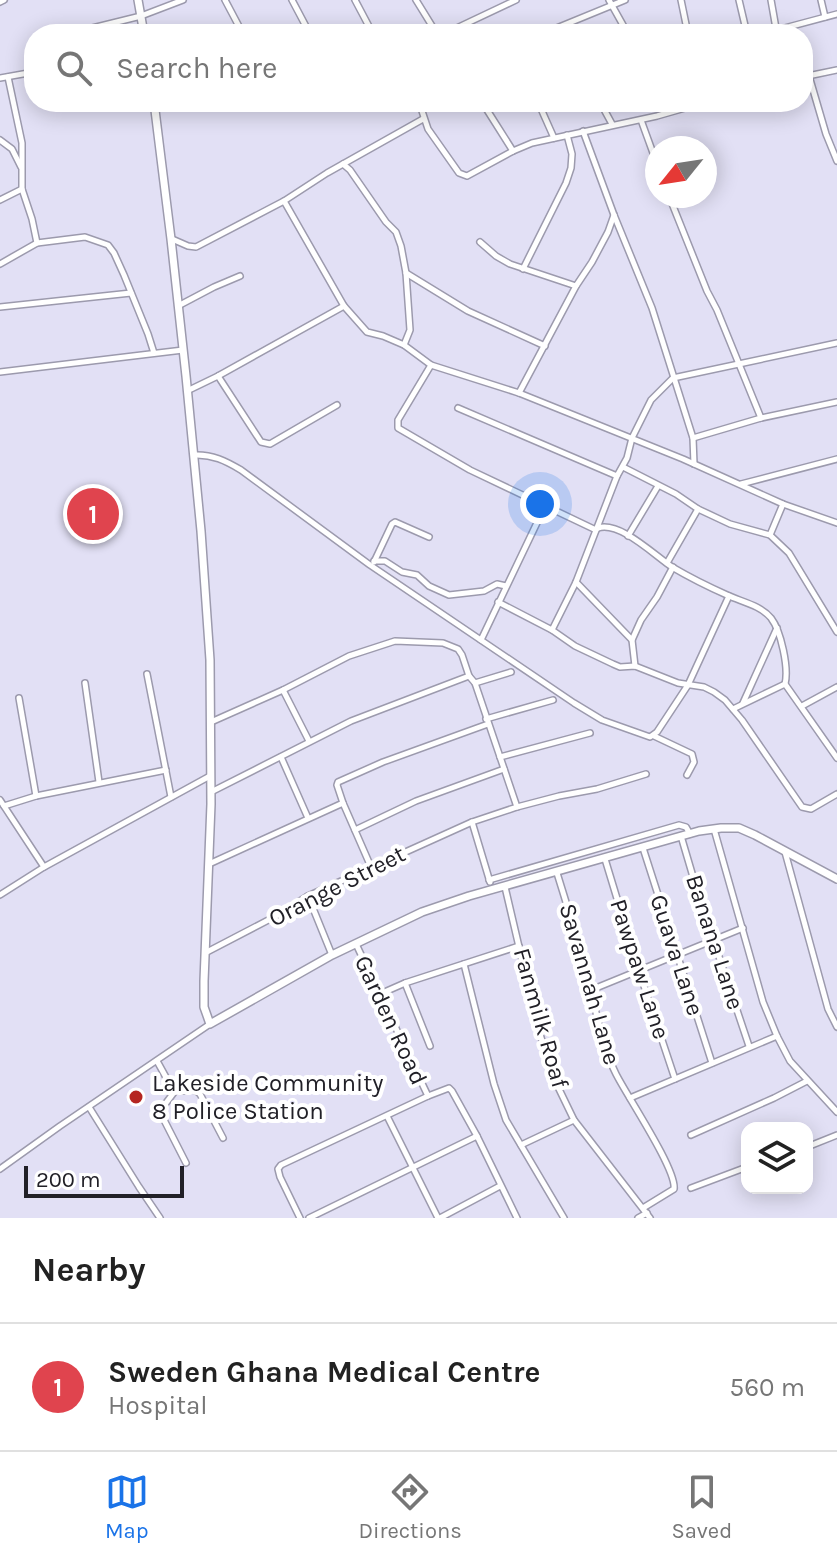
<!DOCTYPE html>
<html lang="en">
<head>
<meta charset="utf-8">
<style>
  :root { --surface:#fff; --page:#f6f6f6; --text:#222; --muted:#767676; --line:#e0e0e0; --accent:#1a73e8 }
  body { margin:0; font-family:Karla,sans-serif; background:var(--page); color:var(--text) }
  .controls { position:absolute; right:24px; bottom:24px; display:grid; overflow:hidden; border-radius:16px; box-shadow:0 4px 20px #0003 }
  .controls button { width:72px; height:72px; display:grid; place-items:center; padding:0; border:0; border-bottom:2px solid var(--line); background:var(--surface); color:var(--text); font:40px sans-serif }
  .compass { position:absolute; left:645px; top:136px; width:72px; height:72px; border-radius:50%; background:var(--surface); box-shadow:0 4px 20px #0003; rotate:240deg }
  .scale { position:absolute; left:24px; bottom:20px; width:160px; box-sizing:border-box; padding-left:8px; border:4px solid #212027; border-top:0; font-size:22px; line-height:28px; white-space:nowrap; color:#212027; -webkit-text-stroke:6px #fff; paint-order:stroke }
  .you { position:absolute; left:540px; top:504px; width:28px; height:28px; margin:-20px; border:6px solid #fff; border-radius:50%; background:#1a73e8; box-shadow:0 0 0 12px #1a73e833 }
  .badge { display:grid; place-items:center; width:52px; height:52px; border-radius:50%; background:var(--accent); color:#fff; font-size:26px; font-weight:700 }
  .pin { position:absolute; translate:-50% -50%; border:4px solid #fff; box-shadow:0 2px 8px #0006 }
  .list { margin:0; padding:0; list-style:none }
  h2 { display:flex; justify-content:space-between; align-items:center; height:104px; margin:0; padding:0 32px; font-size:34px }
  h2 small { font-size:26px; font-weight:400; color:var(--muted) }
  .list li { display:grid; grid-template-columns:52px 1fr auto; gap:24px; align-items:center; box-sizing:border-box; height:128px; padding:0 32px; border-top:2px solid var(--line) }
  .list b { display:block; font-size:30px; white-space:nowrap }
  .list p { margin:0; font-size:26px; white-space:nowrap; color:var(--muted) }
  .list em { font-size:26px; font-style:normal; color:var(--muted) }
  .icon { flex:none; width:44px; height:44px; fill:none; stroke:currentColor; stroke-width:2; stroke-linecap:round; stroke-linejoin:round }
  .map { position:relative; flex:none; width:837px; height:1218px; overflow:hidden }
  .search { position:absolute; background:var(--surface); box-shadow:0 4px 20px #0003; left:24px; right:24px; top:24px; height:88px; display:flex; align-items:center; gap:20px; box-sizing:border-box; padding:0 28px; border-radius:32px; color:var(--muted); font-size:30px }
  .sheet { height:232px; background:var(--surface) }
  nav { display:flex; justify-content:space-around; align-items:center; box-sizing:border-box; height:112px; border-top:2px solid var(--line); background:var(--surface); font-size:22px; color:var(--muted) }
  nav a { display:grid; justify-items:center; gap:4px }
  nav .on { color:var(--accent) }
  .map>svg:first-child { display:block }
</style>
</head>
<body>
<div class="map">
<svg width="837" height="1218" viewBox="0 0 837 1218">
  <rect width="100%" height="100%" fill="#e2e0f5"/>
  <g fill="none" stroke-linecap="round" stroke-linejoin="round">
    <!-- street casing -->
    <g stroke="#9c9aad" stroke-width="8">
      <g id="street">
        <path d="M 225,0 L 243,34"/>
        <path d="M 292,0 L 310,34"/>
        <path d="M 355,0 L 373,34"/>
        <path d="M 416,0 L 437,34"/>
        <path d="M 609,0 L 628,34"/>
        <path d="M 681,0 L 688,34"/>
        <path d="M 739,0 L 747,34"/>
        <path d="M 771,0 L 777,34"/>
        <path d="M 821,0 L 825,17"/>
        <path d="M 0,2 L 4,0"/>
        <path d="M 777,30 L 837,14"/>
        <path d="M 68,34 L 141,16 L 183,0"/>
        <path d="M 444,34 L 516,0"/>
        <path d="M 542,34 L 625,0"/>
        <path d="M 809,76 L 826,134 L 837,161"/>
        <path d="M 8,77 L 22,143 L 22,189 L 32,219 L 37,243"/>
        <path d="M 803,77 L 837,70"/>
        <path d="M 0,78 L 34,72"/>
        <path d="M 347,102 L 348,103"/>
        <path d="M 416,102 L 421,108 L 428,129 L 459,173 L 467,176 L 513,151 L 532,143 L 657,116 L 706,102"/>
        <path d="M 482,102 L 513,151"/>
        <path d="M 538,102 L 554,138"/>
        <path d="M 600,102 L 612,124"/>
        <path d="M 666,102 L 671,111"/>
        <path d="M 641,120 L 657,164"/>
        <path d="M 583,131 L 614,215 L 652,308 L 693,438 L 694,464"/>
        <path d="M 0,140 L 12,149 L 21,167"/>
        <path d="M 343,164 L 350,170 L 386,222 L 396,232 L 401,246 L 406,273 L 410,330 L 404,345"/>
        <path d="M 669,196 L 707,291 L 717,310 L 761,418"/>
        <path d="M 0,200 L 22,189"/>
        <path d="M 284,201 L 344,306 L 367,332 L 383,336 L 404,345 L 431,365 L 519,393 L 683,459 L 783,504 L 837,523"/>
        <path d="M 172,239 L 188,246 L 196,247 L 284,201 L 327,173 L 423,119"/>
        <path d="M 480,242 L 496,256 L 510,264 L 576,286"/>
        <path d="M 0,264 L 37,243 L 85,237 L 108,245 L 114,253 L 124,275 L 148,334 L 154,353"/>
        <path d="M 523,269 L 566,183 L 571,168 L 572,154 L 567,135"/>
        <path d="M 406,273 L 468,311 L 545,346"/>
        <path d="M 178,306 L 214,287 L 240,276"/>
        <path d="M 0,307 L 131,293"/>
        <path d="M 431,365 L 398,420 L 398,428 L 470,470 L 596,530"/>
        <path d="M 0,372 L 183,350"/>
        <path d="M 218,376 L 261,442 L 270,444 L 337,405"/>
        <path d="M 187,391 L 218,376 L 344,306"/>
        <path d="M 519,393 L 576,286 L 592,262 L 608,232 L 614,215"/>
        <path d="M 458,408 L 617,476"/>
        <path d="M 693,438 L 761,418 L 837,402"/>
        <path d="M 194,455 C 212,454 226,461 241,470 L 370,565 L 574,703 L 602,720 L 650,737 L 657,732 L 688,685 L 729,596"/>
        <path d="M 623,467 L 676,494 L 698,509 L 730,524 L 770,535 L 789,553 L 837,632"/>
        <path d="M 741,484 L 837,459"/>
        <path d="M 598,528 C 620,521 654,555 672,567 C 689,577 709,587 727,595 C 742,602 760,605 771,618 C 781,631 789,668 785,684 L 837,758"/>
        <path d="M 770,535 L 783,504"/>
        <path d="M 628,536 L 658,486"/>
        <path d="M 374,561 L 385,561 L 402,572 L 417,575 L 429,586 L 449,595 L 484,591 L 497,584 L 506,586"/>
        <path d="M 374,562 L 392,524 L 395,522 L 429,537"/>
        <path d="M 667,563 L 698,509"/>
        <path d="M 576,582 L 632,640"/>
        <path d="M 498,602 L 552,630 L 575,646 L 613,664 L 620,667 L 635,666 L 678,683 L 704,687 L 714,692 L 725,700 L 742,720 L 802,807 L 811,809 L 837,794"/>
        <path d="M 552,630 L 576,582 L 617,476 L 627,458 L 632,438 L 651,400 L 673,378 L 837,343"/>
        <path d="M 481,640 L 545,506"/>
        <path d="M 635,666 L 632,640 L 641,620 L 657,597 L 673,567"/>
        <path d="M 147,674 L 171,797"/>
        <path d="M 85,683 L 99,782"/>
        <path d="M 475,683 L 511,672"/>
        <path d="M 283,690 L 309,741"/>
        <path d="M 19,698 L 36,796"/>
        <path d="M 743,703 L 777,628"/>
        <path d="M 802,706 L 837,687"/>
        <path d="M 733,709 L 785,684"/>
        <path d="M 486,719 L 553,700"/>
        <path d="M 211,722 L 283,690 L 349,656 L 395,641 L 443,643 L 458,649 L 462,655 L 469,676"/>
        <path d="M 654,736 L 692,754 L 694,762 L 687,775"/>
        <path d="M 281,757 L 308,818"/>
        <path d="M 500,757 L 590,733"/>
        <path d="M 211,792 L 351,721 L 469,676 L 475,683 L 517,807"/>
        <path d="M 0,800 L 44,867"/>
        <path d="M 343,803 L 371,867"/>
        <path d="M 4,806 L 36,796 L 166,770"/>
        <path d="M 472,822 L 490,882"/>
        <path d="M 714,829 L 763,1002 L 777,1036 L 790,1061 L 837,1112"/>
        <path d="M 355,830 L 416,801 L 504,769"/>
        <path d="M 681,836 L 699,897 L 749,1046"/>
        <path d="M 643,848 L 712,1063"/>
        <path d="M 785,852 L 828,1009 L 837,1027"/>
        <path d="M 605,859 L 639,971 L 675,1079"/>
        <path d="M 209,864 L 343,803 L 337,785 L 338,782 L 383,762 L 488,724"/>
        <path d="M 557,873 C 569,912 582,952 591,992 C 598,1019 603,1048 616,1074 C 627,1096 677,1170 674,1189 L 643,1208"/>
        <path d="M 489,880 L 679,825 L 686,827 L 690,834"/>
        <path d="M 505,887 L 538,1028 L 549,1063 L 559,1089 L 574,1120 L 650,1218"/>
        <path d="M 0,895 L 44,867 L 210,776"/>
        <path d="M 308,896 L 332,955"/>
        <path d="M 356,944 L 428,1096"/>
        <path d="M 205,953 L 276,916 L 308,896 L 472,822 L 517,807 L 559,796 L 597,789 L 646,774"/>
        <path d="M 464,964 L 494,1084 L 506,1120 L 564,1218"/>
        <path d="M 405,983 L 430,1046"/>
        <path d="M 591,990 L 743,928"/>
        <path d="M 380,994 L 405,983 L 519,946"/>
        <path d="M 157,1061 L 173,1090 C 183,1094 192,1085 200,1094 L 223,1138"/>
        <path d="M 175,1091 L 163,1107 L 162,1116 L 186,1163"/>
        <path d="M 630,1098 L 777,1036"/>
        <path d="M 89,1107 L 139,1187 L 160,1218"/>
        <path d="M 387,1116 L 438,1218"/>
        <path d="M 691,1135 L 774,1098 L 807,1081"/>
        <path d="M 521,1145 L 574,1120"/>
        <path d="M 807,1147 L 837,1135"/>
        <path d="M 0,1169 L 60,1126 L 210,1024"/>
        <path d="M 691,1188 L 747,1167"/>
        <path d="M 300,1218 L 280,1177 L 278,1169 L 281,1165 L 428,1096 L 449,1088 L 452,1091 L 477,1136 L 517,1218"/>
        <path d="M 309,1218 L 477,1136"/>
        <path d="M 440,1218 L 500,1186"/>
        <path d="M 638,1218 L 647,1213"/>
      </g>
    </g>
    <!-- secondary casing -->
    <g stroke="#9c9aad" stroke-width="10">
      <g id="secondary">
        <path d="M 138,0 L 144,34"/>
        <path d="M 154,102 L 171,239 L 186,376 L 201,531 L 210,660 L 211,804 L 204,981 L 204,1007 L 210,1024 L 332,955 L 422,912 L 469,896 L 699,831 L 721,828 L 739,828 L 755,835 L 837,879"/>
      </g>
    </g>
    <!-- street -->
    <use href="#street" stroke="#fff" stroke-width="5"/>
    <!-- secondary -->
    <use href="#secondary" stroke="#fff" stroke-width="7"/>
  </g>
  <!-- markers -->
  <circle fill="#b52621" stroke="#fff" stroke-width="3" cx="136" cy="1097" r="8"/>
  <g text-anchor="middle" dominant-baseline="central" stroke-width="8" stroke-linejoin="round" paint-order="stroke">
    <!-- street labels -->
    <g font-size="24" fill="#212027" stroke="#fff">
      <text transform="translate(337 886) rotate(-27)">Orange Street</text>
      <text transform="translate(715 942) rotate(72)">Banana Lane</text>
      <text transform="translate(677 955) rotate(72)">Guava Lane</text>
      <text transform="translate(640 969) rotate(72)">Pawpaw Lane</text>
      <text transform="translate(590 984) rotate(74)">Savannah Lane</text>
      <text transform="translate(541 1018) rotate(74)">Fanmilk Roaf</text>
      <text transform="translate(391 1020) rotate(65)">Garden Road</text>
    </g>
    <!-- poi labels -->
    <g font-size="24" fill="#212027" stroke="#fff" text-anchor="start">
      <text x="152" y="1083">Lakeside Community<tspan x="152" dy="28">8 Police Station</tspan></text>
    </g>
  </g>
</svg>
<div class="controls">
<button><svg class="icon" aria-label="layers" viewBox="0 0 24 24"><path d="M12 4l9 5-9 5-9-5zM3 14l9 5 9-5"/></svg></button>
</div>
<svg class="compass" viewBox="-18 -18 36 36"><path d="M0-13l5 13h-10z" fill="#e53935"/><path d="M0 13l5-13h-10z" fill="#767676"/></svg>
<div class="scale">200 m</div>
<div class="you"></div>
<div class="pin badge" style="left:93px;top:514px;background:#e0444e">1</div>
<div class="search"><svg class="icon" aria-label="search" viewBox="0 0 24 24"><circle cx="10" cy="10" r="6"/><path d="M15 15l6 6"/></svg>Search here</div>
</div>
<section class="sheet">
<h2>Nearby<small></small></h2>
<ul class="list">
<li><span class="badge" style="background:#e0444e">1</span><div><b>Sweden Ghana Medical Centre</b><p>Hospital</p></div><em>560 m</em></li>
</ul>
</section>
<nav>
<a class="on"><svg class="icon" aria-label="map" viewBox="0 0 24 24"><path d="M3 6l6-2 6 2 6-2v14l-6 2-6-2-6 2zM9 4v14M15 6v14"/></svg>Map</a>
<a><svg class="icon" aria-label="directions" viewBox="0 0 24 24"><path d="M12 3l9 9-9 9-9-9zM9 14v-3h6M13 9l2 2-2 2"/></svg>Directions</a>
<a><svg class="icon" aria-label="saved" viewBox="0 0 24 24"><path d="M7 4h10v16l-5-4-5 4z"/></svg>Saved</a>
</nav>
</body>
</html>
